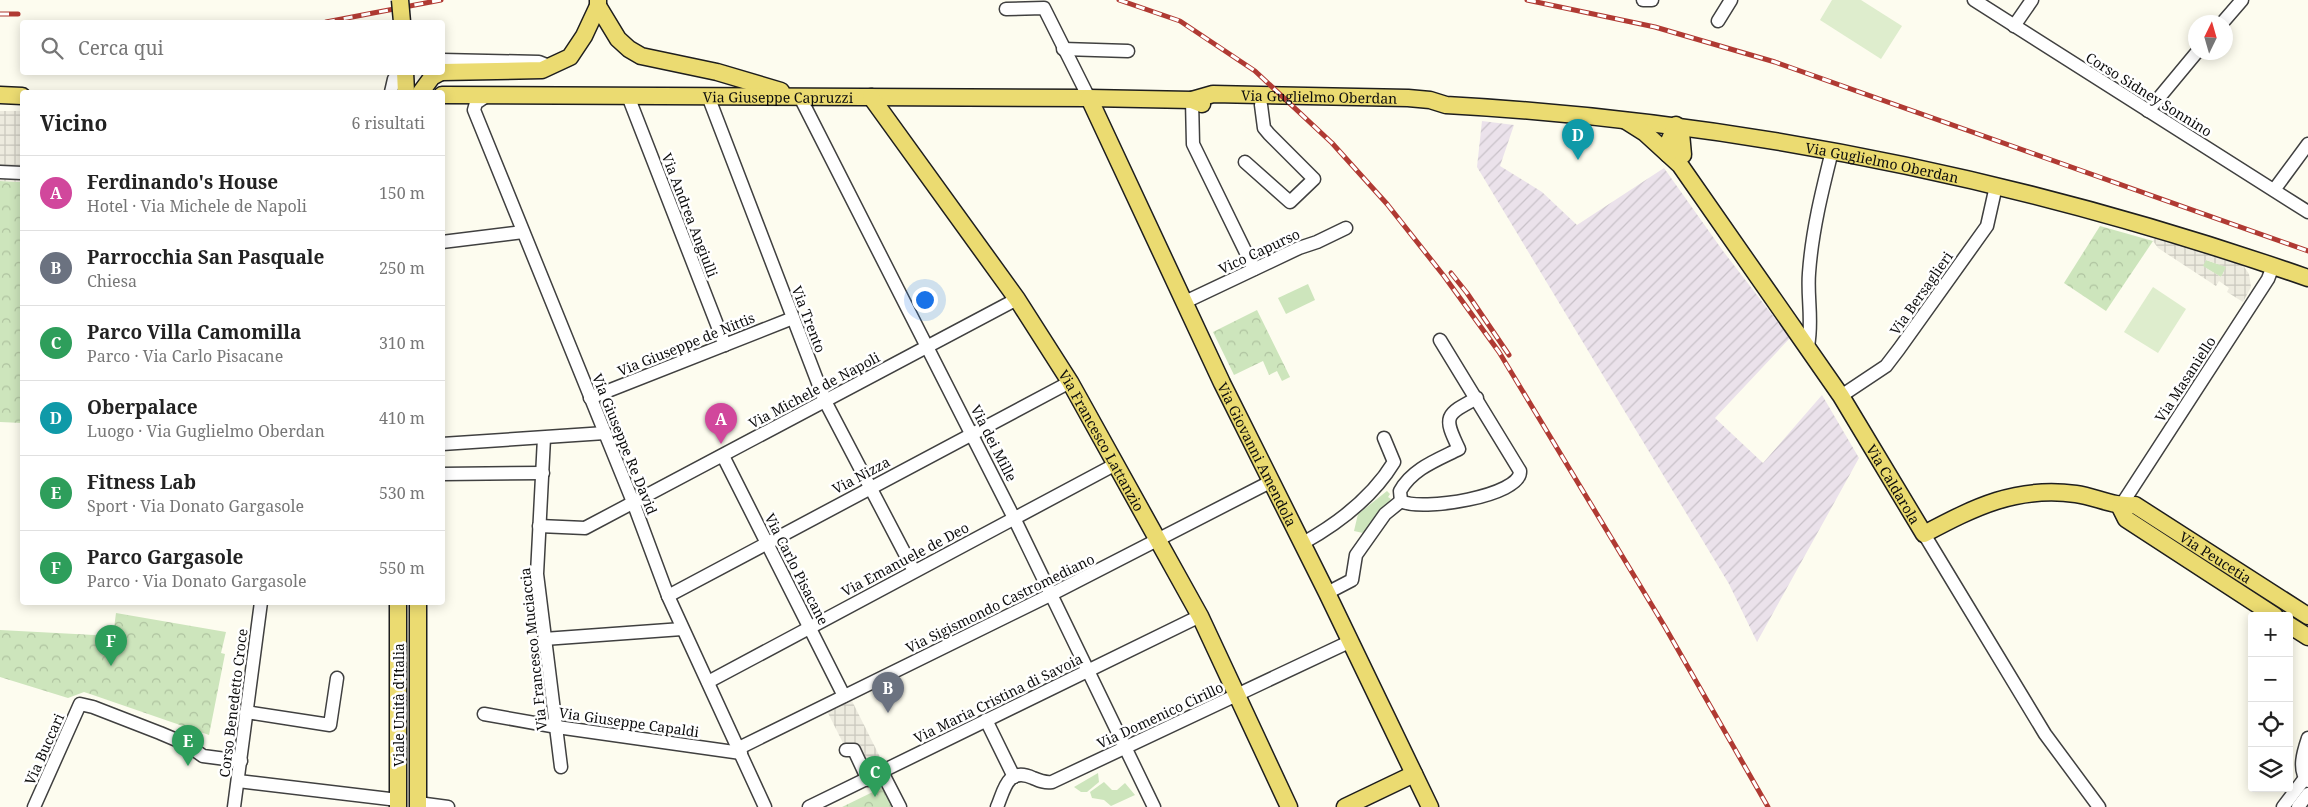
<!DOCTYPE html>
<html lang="it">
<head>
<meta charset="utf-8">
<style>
  :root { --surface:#fff; --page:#f2f2f2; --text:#222; --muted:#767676; --line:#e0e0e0; --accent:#111827 }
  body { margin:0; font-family:"Noto Serif",serif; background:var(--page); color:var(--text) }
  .controls { position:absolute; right:15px; bottom:15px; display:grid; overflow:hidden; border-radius:5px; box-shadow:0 2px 12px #0003 }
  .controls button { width:45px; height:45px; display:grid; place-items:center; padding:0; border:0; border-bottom:1px solid var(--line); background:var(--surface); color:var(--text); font:25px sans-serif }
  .compass { position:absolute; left:2188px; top:15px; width:45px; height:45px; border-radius:50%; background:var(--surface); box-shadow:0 2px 12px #0003; rotate:5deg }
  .you { position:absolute; left:924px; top:299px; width:18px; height:18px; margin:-12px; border:4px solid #fff; border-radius:50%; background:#1a73e8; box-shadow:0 0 0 8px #1a73e833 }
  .badge { display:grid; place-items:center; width:32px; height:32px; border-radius:50%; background:var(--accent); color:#fff; font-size:16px; font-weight:700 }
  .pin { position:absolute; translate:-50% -41px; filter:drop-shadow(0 1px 2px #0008) }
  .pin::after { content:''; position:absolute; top:26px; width:18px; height:15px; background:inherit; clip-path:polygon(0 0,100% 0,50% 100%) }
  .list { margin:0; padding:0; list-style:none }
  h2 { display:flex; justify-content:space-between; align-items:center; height:65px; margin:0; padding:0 20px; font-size:21px }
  h2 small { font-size:16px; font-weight:400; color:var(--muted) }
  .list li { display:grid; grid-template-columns:32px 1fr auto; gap:15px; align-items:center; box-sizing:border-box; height:75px; padding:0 20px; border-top:1px solid var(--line) }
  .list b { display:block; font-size:19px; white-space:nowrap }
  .list p { margin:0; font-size:16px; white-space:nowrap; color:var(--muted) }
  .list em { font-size:16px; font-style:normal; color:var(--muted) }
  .icon { flex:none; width:28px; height:28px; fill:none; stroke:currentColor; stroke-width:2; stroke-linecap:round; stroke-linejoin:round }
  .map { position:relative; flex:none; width:2308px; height:807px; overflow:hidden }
  .search { position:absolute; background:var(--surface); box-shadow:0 2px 12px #0003; left:20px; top:20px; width:425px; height:55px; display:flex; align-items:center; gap:12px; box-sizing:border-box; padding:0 18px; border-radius:5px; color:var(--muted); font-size:19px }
  .panel { position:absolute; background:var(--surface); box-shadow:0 2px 12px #0003; left:20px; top:90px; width:425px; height:515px; border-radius:5px }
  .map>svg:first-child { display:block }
</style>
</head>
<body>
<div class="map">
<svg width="2308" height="807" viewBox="0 0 2308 807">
  <defs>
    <pattern id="industrial-furrows" width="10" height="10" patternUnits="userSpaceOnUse" patternTransform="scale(1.25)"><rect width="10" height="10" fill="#ebe2eb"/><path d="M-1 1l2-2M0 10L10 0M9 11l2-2" fill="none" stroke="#c8c1c8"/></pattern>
    <pattern id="park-crowns" width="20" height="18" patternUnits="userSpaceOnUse" patternTransform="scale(1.25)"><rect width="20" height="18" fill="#cde5bc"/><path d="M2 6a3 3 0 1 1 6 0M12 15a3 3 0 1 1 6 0" fill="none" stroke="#afc3a0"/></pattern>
    <pattern id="plaza-grid" width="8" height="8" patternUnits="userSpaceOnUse" patternTransform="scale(1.25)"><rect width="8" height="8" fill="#edebdf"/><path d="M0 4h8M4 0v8" fill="none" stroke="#cac8be"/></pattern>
  </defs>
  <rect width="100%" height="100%" fill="#fdfcef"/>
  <!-- industrial -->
  <path fill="url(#industrial-furrows)" d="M 1482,121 L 1514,125 L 1500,166 L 1542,192 L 1577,225 L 1664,168 L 1723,251 L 1790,338 L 1715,418 L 1763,463 L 1822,395 L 1859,458 L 1757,642 L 1729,584 L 1477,167 Z"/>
  <!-- grass -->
  <g fill="#cde5bc">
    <path d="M 2206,260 L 2227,267 L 2221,277 L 2202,266 Z"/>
    <path d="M 1308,284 L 1315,300 L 1286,314 L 1278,298 Z"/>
    <path d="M 1387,491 L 1390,494 L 1388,497 L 1391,499 L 1381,513 L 1377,514 L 1363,533 L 1354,531 L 1358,514 Z"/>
    <path d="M 1098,773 L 1099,782 L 1087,792 L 1081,792 L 1074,787 Z"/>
    <path d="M 1104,782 L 1112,790 L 1117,790 L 1125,783 L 1135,795 L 1111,806 L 1104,800 L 1092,798 L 1090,792 Z"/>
  </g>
  <!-- park -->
  <g fill="url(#park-crowns)">
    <path d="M 0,181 L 22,182 L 22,423 L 0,422 Z"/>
    <path d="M 2100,226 L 2153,241 L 2106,311 L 2064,283 Z"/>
    <path d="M 1257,310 L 1290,377 L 1282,381 L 1277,371 L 1269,375 L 1263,361 L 1234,375 L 1213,332 Z"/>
    <path d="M 116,613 L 226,632 L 221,653 L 225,654 L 209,735 L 93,695 L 84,692 L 68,698 L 0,677 L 0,630 L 113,636 Z"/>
    <path d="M 883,787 L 894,807 L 842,807 Z"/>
  </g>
  <!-- pitch -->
  <g fill="#deedcd">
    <path d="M 1832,0 L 1861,0 L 1902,26 L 1881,59 L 1820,20 Z"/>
    <path d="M 2153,287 L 2186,309 L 2158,353 L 2124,332 Z"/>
  </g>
  <!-- plaza -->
  <g fill="url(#plaza-grid)" fill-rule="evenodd">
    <path d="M 0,111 L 22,111 L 22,182 L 0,181 Z"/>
    <path d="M 2156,237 L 2243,265 L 2249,274 L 2251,287 L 2243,302 L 2227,292 L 2229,288 L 2219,281 L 2216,286 L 2158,248 L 2153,241 ZM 2206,260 L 2226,267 L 2221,277 L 2203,266 Z"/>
    <path d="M 851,699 L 882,761 L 858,773 L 827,711 Z"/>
  </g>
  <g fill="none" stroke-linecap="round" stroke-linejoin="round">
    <!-- minor casing -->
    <g stroke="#404040" stroke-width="15">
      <g id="minor">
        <path d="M 1643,0 L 1652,0"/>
        <path d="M 1974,0 L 2308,212"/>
        <path d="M 1006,9 L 1044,8 L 1089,98"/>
        <path d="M 1718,21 L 1731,0"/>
        <path d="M 2223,22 L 2242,0"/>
        <path d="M 2014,26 L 2032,0"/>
        <path d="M 1063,49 L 1128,51"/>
        <path d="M 442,60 L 539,62 L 549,66"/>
        <path d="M 391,92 L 394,79 L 401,72"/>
        <path d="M 488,95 L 476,103 L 474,110 L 633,502 L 668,596 L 765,807"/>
        <path d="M 628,96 L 725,345"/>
        <path d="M 708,96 L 825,401 L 914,571"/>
        <path d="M 800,97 L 1014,518 L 1154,807"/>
        <path d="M 1192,100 L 1193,144 L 1254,269"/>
        <path d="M 2148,111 L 2197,52"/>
        <path d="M 1245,162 L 1290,202 L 1314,179 L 1269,134 L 1264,128 L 1261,105"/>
        <path d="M 0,172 L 22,173"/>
        <path d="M 2274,190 L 2308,144"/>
        <path d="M 442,242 L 523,232"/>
        <path d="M 1185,302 L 1299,248 L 1317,242 L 1346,228"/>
        <path d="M 1808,346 C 1813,320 1807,298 1809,273 C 1812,231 1822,191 1832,151"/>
        <path d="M 1841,396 L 1886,366 L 1899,349 L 1987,226 L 1996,186"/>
        <path d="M 590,398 L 793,318"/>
        <path d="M 544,438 L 537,574 L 561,767"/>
        <path d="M 442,444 L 605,433"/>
        <path d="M 723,456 L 844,696"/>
        <path d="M 442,474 L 543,473"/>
        <path d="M 1401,501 C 1420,512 1522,496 1520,471 L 1440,340"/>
        <path d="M 1401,501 L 1400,491 C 1412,469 1437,460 1459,449 C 1443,416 1445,415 1477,398"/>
        <path d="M 2120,507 L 2268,279 L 2273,266"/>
        <path d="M 539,526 L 585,528 L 1017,299"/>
        <path d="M 1924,534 L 2045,734 L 2099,807"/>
        <path d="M 1303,543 C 1339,523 1372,498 1394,462 L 1384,438"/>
        <path d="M 1327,593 L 1352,580 L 1356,555 L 1385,514 L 1401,501"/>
        <path d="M 668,596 L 1070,382"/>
        <path d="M 544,639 L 682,629"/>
        <path d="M 708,682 L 1116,464"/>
        <path d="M 246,712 L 330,725 L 337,678"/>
        <path d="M 484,714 L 557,727 L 741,753"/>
        <path d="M 986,720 L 1014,777"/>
        <path d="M 2308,738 C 2304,750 2297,770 2308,781"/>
        <path d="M 739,748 L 1050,595 L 1272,481"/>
        <path d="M 846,750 L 854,750 L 868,780"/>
        <path d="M 882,772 L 900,807"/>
        <path d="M 238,781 L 398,800"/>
        <path d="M 418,803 L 448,807"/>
        <path d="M 34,807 L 80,704 L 93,707 L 160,733 L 186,744 L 203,756 L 241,761"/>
        <path d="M 234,807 L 261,602"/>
        <path d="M 809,807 L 1200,616"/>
        <path d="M 997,807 C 1004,791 1007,766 1033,778 C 1040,781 1045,783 1052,782 L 1349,642"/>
        <path d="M 2283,807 L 2305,778"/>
        <path d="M 2298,807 L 2308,794"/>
      </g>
    </g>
    <!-- major casing -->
    <g stroke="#1e1e1e" stroke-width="19">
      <g id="major">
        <path d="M 598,6 L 618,39 L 629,49 L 641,56 L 717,72 L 781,91"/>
        <path d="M 405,72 L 406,92"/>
        <path d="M 442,72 L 542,70 L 570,57 L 584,36 L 598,6 L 598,0"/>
        <path d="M 421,92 L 432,77 L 441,72"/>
        <path d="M 0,95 L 22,96"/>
        <path id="s1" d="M 442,95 L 1089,98 L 1192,100 L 1202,104"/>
        <path id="s2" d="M 871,97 L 1017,299 L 1070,382 L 1200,616 L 1289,807"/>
        <path id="s3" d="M 1089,98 L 1222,383 L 1327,593 L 1430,807"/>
        <path id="s4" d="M 1192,100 L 1213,94 L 1408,98 L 1430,100 L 1446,105 C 1740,121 2030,181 2308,278"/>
        <path id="s5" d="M 1626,121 L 1645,133 L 1680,165 L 1841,396 L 1924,534 C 1975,507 2016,486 2076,494 C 2097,497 2113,507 2135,505 L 2308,616"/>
        <path d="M 1668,154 L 1667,146 L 1676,125 L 1681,133 L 1683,155"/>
        <path d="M 2120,507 L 2126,519 L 2275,616"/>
        <path d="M 398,602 L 398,807"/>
        <path d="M 2289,625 L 2308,637"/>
        <path d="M 418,807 L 418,602"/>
        <path d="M 1345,807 L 1414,774"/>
      </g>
    </g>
    <!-- minor -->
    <use href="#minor" stroke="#fff" stroke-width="12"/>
    <!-- major -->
    <use href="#major" stroke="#ebdb71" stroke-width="16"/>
    <!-- rail casing -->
    <g stroke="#b03a33" stroke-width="5">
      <g id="rail">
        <path d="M 1119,0 L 1180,21 L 1255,71 L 1332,143 L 1387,204 L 1444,276 L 1499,352 L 1665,627 L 1768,807"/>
        <path d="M 1527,0 L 1655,27 L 1775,62 L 2308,251"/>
        <path d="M 0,14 L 18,14"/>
        <path d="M 326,22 L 441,0"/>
        <path d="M 1451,273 L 1467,293 L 1509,355"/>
      </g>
    </g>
    <!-- rail -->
    <use href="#rail" stroke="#fff" stroke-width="3" stroke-dasharray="9" stroke-linecap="butt"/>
    <!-- major-bridge casing -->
    <g stroke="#1e1e1e" stroke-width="19" stroke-linecap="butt">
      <path id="major-bridge" d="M 400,0 L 402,22"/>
    </g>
    <!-- major-bridge -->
    <use href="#major-bridge" stroke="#ebdb71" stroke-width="16"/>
  </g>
  <g text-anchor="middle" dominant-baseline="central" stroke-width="5" stroke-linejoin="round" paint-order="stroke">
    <!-- street labels -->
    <g font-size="14" fill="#0d0d0d" stroke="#fff">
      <text transform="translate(2149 94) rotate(32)">Corso Sidney Sonnino</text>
      <text stroke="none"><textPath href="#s4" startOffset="128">Via Guglielmo Oberdan</textPath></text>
      <text stroke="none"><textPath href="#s1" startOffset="336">Via Giuseppe Capruzzi</textPath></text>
      <text stroke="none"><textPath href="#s4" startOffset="696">Via Guglielmo Oberdan</textPath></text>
      <text transform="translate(690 215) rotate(69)">Via Andrea Angiulli</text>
      <text transform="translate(1259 251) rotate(-25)">Vico Capurso</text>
      <text transform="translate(1921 293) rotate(-55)">Via Bersaglieri</text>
      <text transform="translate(809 319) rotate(69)">Via Trento</text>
      <text transform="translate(686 344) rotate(-22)">Via Giuseppe de Nittis</text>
      <text transform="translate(2185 379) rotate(-57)">Via Masaniello</text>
      <text transform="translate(814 390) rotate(-28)">Via Michele de Napoli</text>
      <text stroke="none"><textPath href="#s2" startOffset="414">Via Francesco Lattanzio</textPath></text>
      <text transform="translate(994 443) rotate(63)">Via dei Mille</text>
      <text transform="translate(625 444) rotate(68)">Via Giuseppe Re David</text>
      <text stroke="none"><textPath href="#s3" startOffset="394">Via Giovanni Amendola</textPath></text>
      <text transform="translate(861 475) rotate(-28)">Via Nizza</text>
      <text stroke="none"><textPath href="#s5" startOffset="454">Via Caldarola</textPath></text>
      <text stroke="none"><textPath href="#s5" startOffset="829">Via Peucetia</textPath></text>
      <text transform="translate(905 559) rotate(-28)">Via Emanuele de Deo</text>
      <text transform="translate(797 569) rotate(63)">Via Carlo Pisacane</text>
      <text transform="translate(1000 603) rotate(-26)">Via Sigismondo Castromediano</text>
      <text transform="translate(533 649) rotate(-96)">Via Francesco Muciaccia</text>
      <text transform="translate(998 698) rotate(-26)">Via Maria Cristina di Savoia</text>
      <text transform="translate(233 703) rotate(-83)">Corso Benedetto Croce</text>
      <text transform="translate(398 705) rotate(-90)">Viale Unità d'Italia</text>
      <text transform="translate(1160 715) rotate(-25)">Via Domenico Cirillo</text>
      <text transform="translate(629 722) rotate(8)">Via Giuseppe Capaldi</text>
      <text transform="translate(44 749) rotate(-66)">Via Buccari</text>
    </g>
  </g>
</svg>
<div class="controls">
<button>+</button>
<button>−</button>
<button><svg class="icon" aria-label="locate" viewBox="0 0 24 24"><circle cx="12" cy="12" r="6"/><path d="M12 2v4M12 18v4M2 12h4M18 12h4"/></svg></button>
<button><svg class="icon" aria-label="layers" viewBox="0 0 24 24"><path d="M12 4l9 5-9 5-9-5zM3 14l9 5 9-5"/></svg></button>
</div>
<svg class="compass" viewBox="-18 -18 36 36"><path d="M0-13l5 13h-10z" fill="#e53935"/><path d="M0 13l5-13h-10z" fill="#767676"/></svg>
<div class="you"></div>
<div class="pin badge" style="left:721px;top:444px;background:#d1479c">A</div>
<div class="pin badge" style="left:888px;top:713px;background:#6b7280">B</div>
<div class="pin badge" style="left:875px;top:797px;background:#2e9e5b">C</div>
<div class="pin badge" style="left:1578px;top:160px;background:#0f9aa8">D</div>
<div class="pin badge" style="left:188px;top:766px;background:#2e9e5b">E</div>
<div class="pin badge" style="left:111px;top:666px;background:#2e9e5b">F</div>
<div class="search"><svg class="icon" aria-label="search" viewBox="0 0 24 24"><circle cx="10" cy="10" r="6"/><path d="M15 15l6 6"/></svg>Cerca qui</div>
<section class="panel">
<h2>Vicino<small>6 risultati</small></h2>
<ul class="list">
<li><span class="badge" style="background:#d1479c">A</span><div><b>Ferdinando's House</b><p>Hotel · Via Michele de Napoli</p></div><em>150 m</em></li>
<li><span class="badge" style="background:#6b7280">B</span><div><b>Parrocchia San Pasquale</b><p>Chiesa</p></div><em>250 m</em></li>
<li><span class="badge" style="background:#2e9e5b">C</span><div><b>Parco Villa Camomilla</b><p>Parco · Via Carlo Pisacane</p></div><em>310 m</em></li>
<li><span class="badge" style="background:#0f9aa8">D</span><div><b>Oberpalace</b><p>Luogo · Via Guglielmo Oberdan</p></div><em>410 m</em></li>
<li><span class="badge" style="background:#2e9e5b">E</span><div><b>Fitness Lab</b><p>Sport · Via Donato Gargasole</p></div><em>530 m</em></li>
<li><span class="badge" style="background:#2e9e5b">F</span><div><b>Parco Gargasole</b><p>Parco · Via Donato Gargasole</p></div><em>550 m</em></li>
</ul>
</section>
</div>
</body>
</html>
